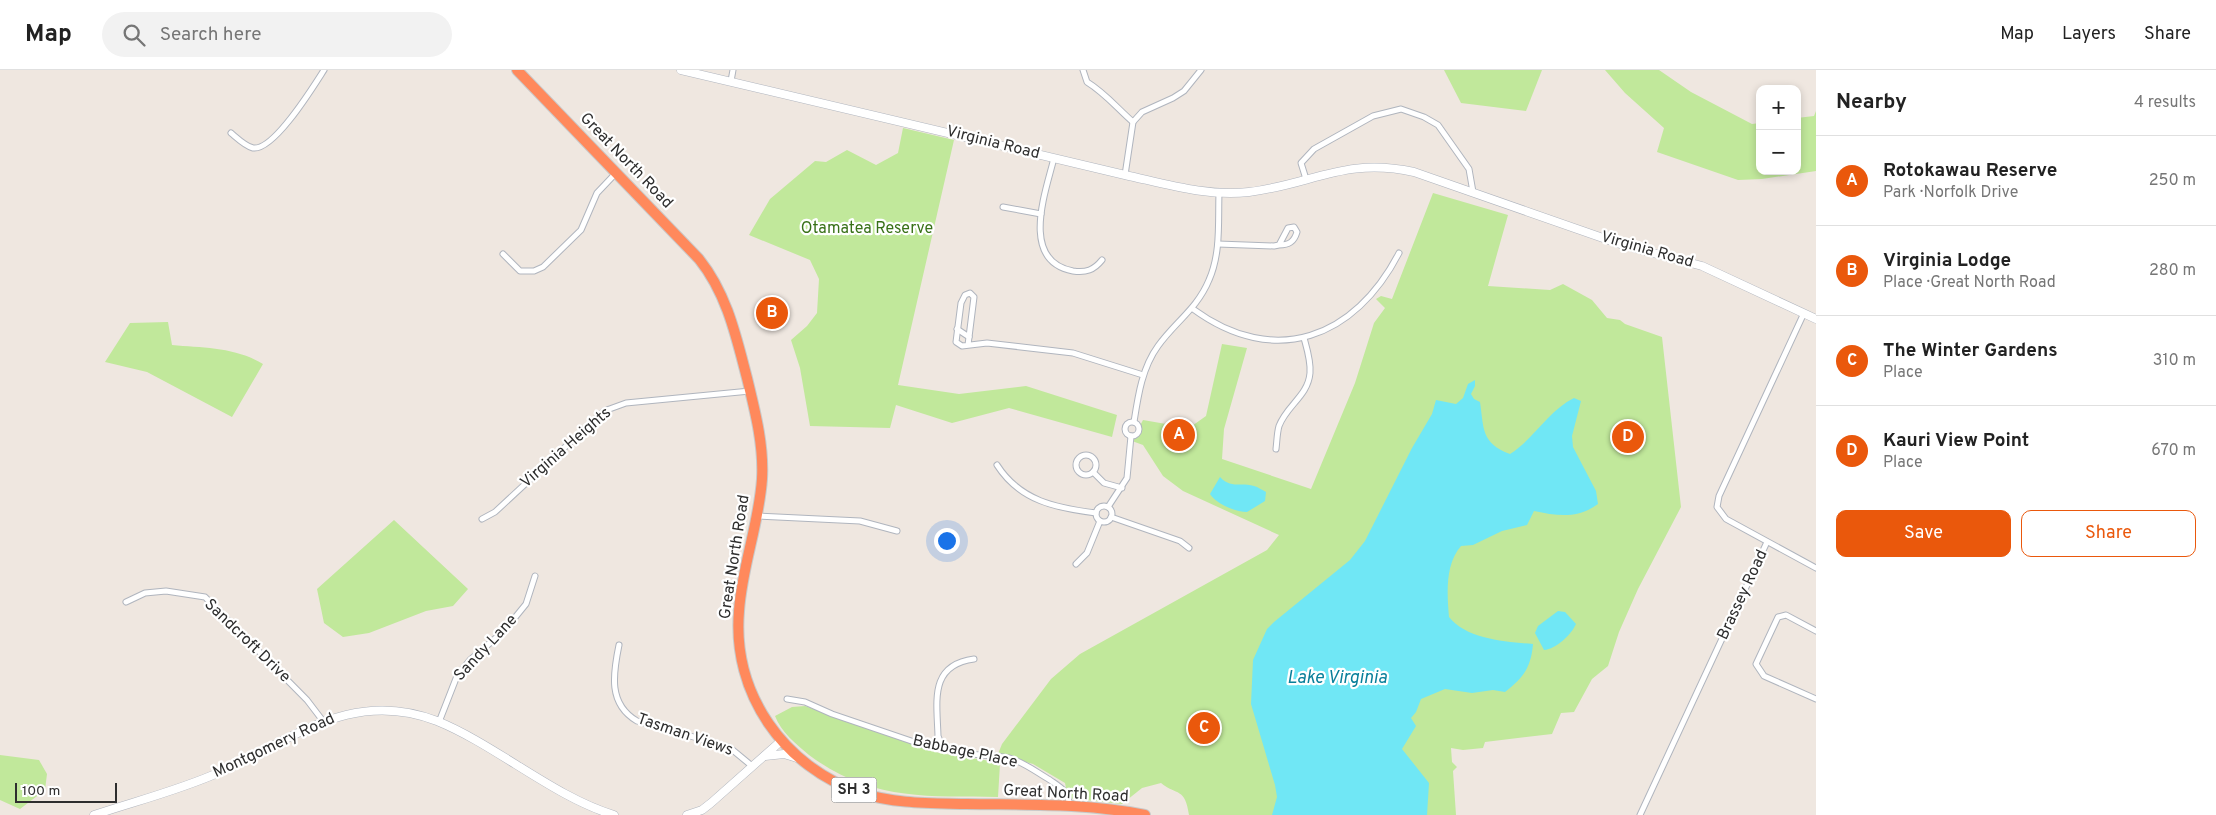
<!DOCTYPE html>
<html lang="en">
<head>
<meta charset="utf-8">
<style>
  :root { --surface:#fff; --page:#f2f2f2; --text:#222; --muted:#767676; --line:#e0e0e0; --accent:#ea580c }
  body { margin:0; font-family:Overpass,sans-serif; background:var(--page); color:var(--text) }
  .controls { position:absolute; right:15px; top:15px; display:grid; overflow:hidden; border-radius:10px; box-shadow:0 2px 8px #0003 }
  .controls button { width:45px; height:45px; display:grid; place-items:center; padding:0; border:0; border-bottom:1px solid var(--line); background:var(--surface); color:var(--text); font:25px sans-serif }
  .scale { position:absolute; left:15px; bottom:12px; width:102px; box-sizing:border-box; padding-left:5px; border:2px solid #2e2e2e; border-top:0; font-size:14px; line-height:18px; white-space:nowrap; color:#2e2e2e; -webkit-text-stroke:4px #fff; paint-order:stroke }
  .you { position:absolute; left:946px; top:470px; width:18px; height:18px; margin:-12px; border:4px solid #fff; border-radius:50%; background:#1a73e8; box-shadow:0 0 0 8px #1a73e833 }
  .badge { display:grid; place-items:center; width:32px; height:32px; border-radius:50%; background:var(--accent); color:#fff; font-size:16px; font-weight:700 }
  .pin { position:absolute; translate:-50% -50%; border:2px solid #fff; box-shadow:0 1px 5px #0006 }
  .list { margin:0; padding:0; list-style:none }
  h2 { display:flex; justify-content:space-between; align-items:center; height:65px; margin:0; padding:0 20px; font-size:21px }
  h2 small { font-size:16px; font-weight:400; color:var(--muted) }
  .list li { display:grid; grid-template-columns:32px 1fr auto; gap:15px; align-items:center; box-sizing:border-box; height:90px; padding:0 20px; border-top:1px solid var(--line) }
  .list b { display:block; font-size:19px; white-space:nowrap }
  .list p { margin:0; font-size:16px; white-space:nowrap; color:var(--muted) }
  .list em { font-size:16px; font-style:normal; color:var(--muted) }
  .actions { display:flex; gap:10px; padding:15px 20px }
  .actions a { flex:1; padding:11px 0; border:1px solid var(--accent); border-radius:10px; text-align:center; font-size:18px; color:var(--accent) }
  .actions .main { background:var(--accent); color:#fff }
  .icon { flex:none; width:28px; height:28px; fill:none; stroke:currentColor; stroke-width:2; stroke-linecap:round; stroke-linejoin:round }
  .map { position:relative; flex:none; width:1816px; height:745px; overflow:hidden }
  header { display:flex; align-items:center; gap:30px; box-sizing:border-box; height:70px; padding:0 25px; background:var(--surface); border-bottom:1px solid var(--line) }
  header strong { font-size:24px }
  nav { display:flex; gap:28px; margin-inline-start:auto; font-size:18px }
  .search { width:350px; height:45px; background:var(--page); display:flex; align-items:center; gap:12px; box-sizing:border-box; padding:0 18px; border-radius:28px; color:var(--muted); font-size:19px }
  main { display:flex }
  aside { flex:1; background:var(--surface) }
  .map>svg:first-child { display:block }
</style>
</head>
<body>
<header>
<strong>Map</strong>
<div class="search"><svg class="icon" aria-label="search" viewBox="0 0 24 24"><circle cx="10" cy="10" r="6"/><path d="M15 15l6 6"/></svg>Search here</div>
<nav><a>Map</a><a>Layers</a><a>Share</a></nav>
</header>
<main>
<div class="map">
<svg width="1816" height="745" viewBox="0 0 1816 745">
  <rect width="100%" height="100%" fill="#efe7e0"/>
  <!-- green -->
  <g fill="#c1e89b">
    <path d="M 1444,0 L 1542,0 L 1526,41 L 1461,33 Z"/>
    <path d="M 1605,0 L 1659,0 L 1691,22 L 1752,54 L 1760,53 L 1760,101 L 1797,101 L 1797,48 L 1814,46 L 1816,41 L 1816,101 L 1762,109 L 1738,110 L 1657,82 L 1664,58 L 1625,23 Z"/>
    <path d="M 903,58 L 954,70 L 898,315 L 959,324 L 1026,316 L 1117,345 L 1112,367 L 1009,338 L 952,353 L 896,335 L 890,358 L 810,356 L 800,298 L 791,270 L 807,256 L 817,243 L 819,209 L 810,190 L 749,165 L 770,129 L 815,91 L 826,92 L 847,80 L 876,95 L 898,83 Z"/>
    <path d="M 1433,123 L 1508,145 L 1488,216 L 1550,220 L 1563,214 L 1592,230 L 1607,248 L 1620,250 L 1625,254 L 1662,267 L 1681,437 L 1638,519 L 1619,562 L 1608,596 L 1592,609 L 1574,642 L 1561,643 L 1552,664 L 1485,672 L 1483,678 L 1463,680 L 1451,678 L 1452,692 L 1457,697 L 1453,701 L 1456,745 L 1189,745 C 1185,717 1177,726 1161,713 L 1142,718 L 1122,734 L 1068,728 L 1065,713 L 1033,694 L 998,684 L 1002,674 L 1051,609 L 1080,584 L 1267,480 L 1279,465 L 1183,421 L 1163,406 L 1143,375 L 1132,371 L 1143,350 L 1189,358 L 1206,346 L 1222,274 L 1247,278 L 1224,359 L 1222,389 L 1311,419 L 1355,313 L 1374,253 L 1385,238 L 1376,229 L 1381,226 L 1392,229 Z"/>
    <path d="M 168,252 L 172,275 C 204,278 235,277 263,294 L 232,347 L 147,302 L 105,292 L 130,253 Z"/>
    <path d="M 394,450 L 468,519 L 453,536 L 426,541 L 369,563 L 343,567 L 324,553 L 317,519 Z"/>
    <path d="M 805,636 L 939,683 L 997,692 L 1000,694 L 998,727 C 926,726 871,731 809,685 C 796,674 781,662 775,646 L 792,637 Z"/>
    <path d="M 0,685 L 39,690 L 47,704 L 45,720 L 20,739 L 0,730 Z"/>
  </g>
  <!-- water -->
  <g fill="#70e7f5">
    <path d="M 1475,310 L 1475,316 L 1471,324 L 1474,329 L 1480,332 C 1484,359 1481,373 1510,384 C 1534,369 1549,340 1574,328 L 1581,331 L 1572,366 L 1573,377 L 1596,421 L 1598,434 C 1578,449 1558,446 1534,441 L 1527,455 L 1502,461 L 1473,475 L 1461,476 C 1445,494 1447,524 1449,547 C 1466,569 1506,572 1533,574 C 1531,598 1523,608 1505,622 L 1493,620 L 1472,623 L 1445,619 L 1421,629 L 1416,642 L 1411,648 L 1416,656 L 1402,679 L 1429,713 L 1427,745 L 1272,745 L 1277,727 L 1275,715 L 1251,634 L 1253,590 L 1267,559 L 1274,552 L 1350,490 L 1365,471 L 1412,378 L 1432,344 L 1436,330 L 1456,334 L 1463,328 L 1468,314 Z"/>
    <path d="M 1220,407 C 1231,419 1241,412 1254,416 C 1258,417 1262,420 1266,422 L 1265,431 L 1247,442 C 1236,442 1216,434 1210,424 Z"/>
    <path d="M 1558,541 L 1565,542 L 1576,554 C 1571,565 1556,579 1544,580 L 1535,563 L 1538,556 Z"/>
  </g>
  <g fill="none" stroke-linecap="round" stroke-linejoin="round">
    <!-- street casing -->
    <g stroke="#b0b5be" stroke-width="7">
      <g id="street">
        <path d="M 1083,0 L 1087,12 C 1105,23 1117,38 1133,52"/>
        <path d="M 731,11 L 733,0"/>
        <path d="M 231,63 C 237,68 245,76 253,78 C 274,81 313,17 324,0"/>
        <path d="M 1054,88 C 1046,121 1019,191 1073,201 C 1086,203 1094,200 1102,190"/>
        <path d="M 1125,105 L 1133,52 L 1142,42 L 1173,28 L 1184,21 L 1201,0"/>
        <path d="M 1306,109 L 1301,93 L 1314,79 L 1373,46 L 1401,39 L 1424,47 L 1438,55 L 1469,99 L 1473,122"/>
        <path d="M 1003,137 L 1041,144"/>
        <path d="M 1218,174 L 1274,176 L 1279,175 L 1288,158 L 1294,157 L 1297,162 C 1294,172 1289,175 1279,175"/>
        <path d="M 503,184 L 520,201 L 534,201 L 543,197 L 581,160 L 597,123 L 616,103"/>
        <path d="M 1193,239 C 1275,299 1355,268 1399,183"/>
        <path d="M 1804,243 L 1719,426 L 1717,437 L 1726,449 L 1816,498"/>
        <path d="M 957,259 L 969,267"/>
        <path d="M 968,275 L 974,227 L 970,223 L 965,225 L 961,233 L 956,272 L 962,276 L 987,273 L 1073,283 L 1143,305"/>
        <circle cx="1132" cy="359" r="7"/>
        <path d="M 1134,352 C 1138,326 1142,298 1158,276 C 1175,252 1197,239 1209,210 C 1221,183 1218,152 1219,123"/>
        <path d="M 1276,379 C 1277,371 1277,363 1279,356 C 1287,335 1308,326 1310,303 C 1311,291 1307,279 1304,268"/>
        <circle cx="1086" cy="395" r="10"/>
        <path d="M 997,395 C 1020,431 1056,438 1096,443"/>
        <path d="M 1093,402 L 1104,413 L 1122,418"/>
        <circle cx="1104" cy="444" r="8"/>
        <path d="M 1108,437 L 1127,408 L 1131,366"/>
        <path d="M 758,446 L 860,451 L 897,461"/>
        <path d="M 1111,447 L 1180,471 L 1189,478"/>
        <path d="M 482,449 L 495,442 L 604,341 L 626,333 L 750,321"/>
        <path d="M 1076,494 L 1087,483 L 1100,451"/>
        <path d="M 126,532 L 145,523 L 166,521 L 205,527 L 307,630 L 323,651"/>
        <path d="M 1816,561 L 1786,545 L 1778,547 L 1756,594 L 1764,606 L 1816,629"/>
        <path d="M 619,575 C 613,604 608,634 637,651 L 729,677 L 752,696"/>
        <path d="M 787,629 L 805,632 L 832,644 L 929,677 L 941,674 C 957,688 988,683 1009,688 C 1024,692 1036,702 1050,710 C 1060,717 1070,722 1069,736"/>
        <path d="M 439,652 L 457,606 L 470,590 L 504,561 L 526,534 L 535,506"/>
        <path d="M 941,674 L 938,666 C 937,631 929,595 974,589"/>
        <path d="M 1640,745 L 1767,472"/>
      </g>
    </g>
    <!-- secondary casing -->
    <g stroke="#b0b5be" stroke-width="9">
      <g id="secondary">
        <path d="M 681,0 L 1125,105 C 1166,114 1208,127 1249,122 C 1313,114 1345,87 1414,102 L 1623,175 L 1702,196 L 1816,249"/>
        <path d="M 765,686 L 784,684 L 797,688"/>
        <path d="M 94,745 C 136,731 180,720 220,702 C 294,669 352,618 437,651 C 496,675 554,727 614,745"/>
        <path d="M 687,745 L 702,740 L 711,733 L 781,671"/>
      </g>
    </g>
    <!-- highway casing -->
    <g stroke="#c9c9c9" stroke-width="12">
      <path id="highway" d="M 517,0 L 699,189 C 727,224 736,266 747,308 C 755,341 764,375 762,409 C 759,454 742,496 739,541 C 732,624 784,697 861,723 C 895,734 931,733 967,734 C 1026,735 1086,733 1145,745"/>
    </g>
    <!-- street -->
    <use href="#street" stroke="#fff" stroke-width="5"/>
    <!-- secondary -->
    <use href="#secondary" stroke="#fff" stroke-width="8"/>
    <!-- highway -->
    <use href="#highway" stroke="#ff895c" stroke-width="10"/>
  </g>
  <g text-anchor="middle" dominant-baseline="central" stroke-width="4.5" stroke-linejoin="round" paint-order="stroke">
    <!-- shield labels -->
    <rect fill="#fff" stroke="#6d6d6d" stroke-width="1" x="831.5" y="707.5" width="45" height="25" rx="4"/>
    <g font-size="15" font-weight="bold" fill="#2e2e2e">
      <text x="854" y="720">SH 3</text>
    </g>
    <!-- street labels -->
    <g font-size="16" fill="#2e2e2e" stroke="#fff">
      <text transform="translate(993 73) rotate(14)">Virginia Road</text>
      <text transform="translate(626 91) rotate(46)">Great North Road</text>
      <text transform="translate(1647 180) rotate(16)">Virginia Road</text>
      <text transform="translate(566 378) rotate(-41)">Virginia Heights</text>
      <text transform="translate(735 487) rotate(-81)">Great North Road</text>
      <text transform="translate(1743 525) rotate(-65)">Brassey Road</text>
      <text transform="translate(247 571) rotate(44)">Sandcroft Drive</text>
      <text transform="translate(486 578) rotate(-47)">Sandy Lane</text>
      <text transform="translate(685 665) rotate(19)">Tasman Views</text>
      <text transform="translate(274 676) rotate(-25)">Montgomery Road</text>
      <text transform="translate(965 682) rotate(12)">Babbage Place</text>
      <text transform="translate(1066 724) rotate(3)">Great North Road</text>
    </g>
    <!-- park labels -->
    <g font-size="16" fill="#387118" stroke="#fff">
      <text x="867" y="159">Otamatea Reserve</text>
    </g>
    <!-- water labels -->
    <g font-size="18" font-style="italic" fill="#087f9a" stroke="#fff">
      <text x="1337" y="608">Lake Virginia</text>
    </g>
  </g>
</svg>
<div class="controls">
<button>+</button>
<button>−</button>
</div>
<div class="scale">100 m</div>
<div class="you"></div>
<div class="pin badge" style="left:1179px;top:365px">A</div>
<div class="pin badge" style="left:772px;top:243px">B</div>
<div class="pin badge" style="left:1204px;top:658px">C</div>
<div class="pin badge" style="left:1628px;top:367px">D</div>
</div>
<aside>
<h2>Nearby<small>4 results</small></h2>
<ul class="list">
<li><span class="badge">A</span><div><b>Rotokawau Reserve</b><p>Park · Norfolk Drive</p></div><em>250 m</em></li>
<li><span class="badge">B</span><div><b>Virginia Lodge</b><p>Place · Great North Road</p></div><em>280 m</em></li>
<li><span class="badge">C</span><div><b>The Winter Gardens</b><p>Place</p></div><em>310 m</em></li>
<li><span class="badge">D</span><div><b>Kauri View Point</b><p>Place</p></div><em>670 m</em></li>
</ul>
<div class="actions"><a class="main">Save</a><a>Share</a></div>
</aside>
</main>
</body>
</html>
